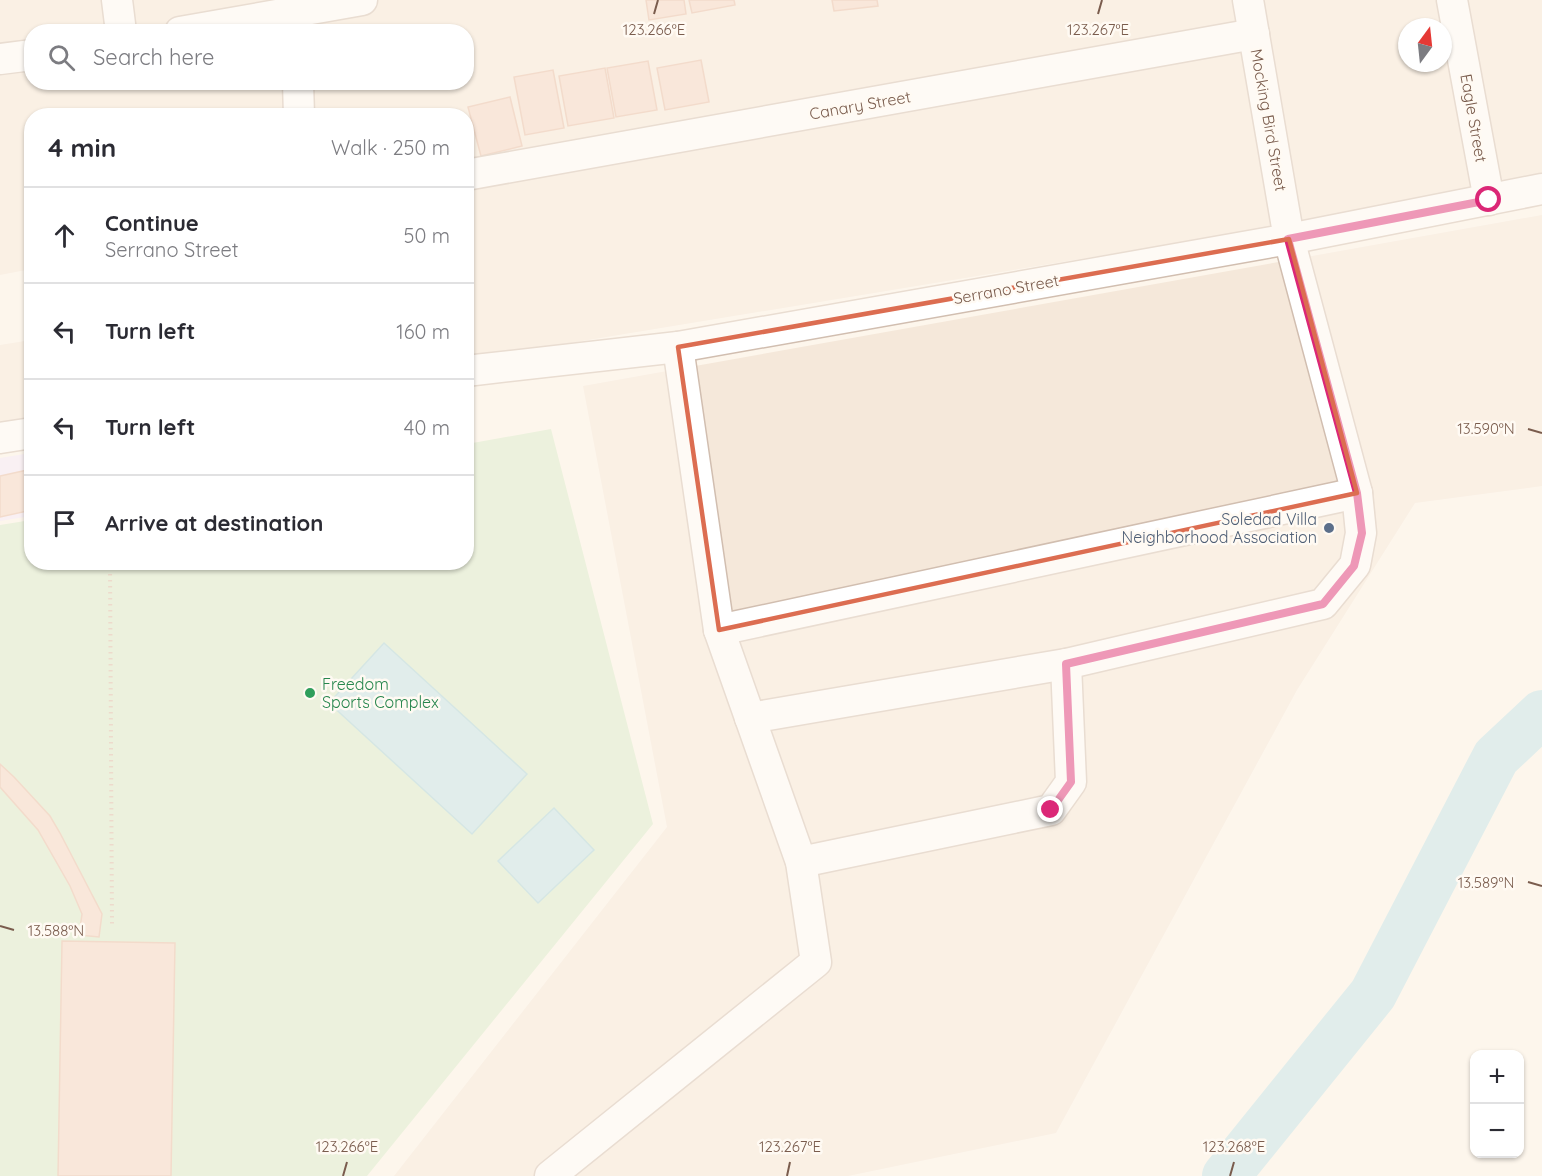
<!DOCTYPE html>
<html lang="en">
<head>
<meta charset="utf-8">
<style>
  :root { --surface:#fff; --page:#f2f2f3; --text:#2b2b33; --muted:#7c7c81; --line:#e1e1e2 }
  body { margin:0; font-family:Quicksand,sans-serif; background:var(--page); color:var(--text) }
  .controls { position:absolute; right:18px; bottom:18px; display:grid; overflow:hidden; border-radius:12px; box-shadow:0 2px 4px #0004 }
  .controls button { width:54px; height:54px; display:grid; place-items:center; padding:0; border:0; border-bottom:2px solid var(--line); background:var(--surface); color:var(--text); font:30px sans-serif }
  .compass { position:absolute; left:1398px; top:18px; width:54px; height:54px; border-radius:50%; background:var(--surface); box-shadow:0 2px 4px #0004; rotate:15deg }
  .stop { position:absolute; width:18px; height:18px; margin:-14px; border:4px solid #db2777; border-radius:50%; background:#fff }
  .stop.end { background:#db2777; border-color:#fff; box-shadow:0 2px 6px #0008 }
  .list { margin:0; padding:0; list-style:none }
  h2 { display:flex; justify-content:space-between; align-items:center; height:78px; margin:0; padding:0 24px; font-size:26px }
  h2 small { font-size:20px; font-weight:400; color:var(--muted) }
  .list li { display:grid; grid-template-columns:39px 1fr auto; gap:18px; align-items:center; box-sizing:border-box; height:96px; padding:0 24px; border-top:2px solid var(--line) }
  .list b { display:block; font-size:22px; white-space:nowrap }
  .list p { margin:0; font-size:20px; white-space:nowrap; color:var(--muted) }
  .list em { font-size:20px; font-style:normal; color:var(--muted) }
  .icon { flex:none; width:33px; height:33px; fill:none; stroke:currentColor; stroke-width:2; stroke-linecap:round; stroke-linejoin:round }
  .map { position:relative; flex:none; width:1542px; height:1176px; overflow:hidden }
  .search { position:absolute; background:var(--surface); box-shadow:0 2px 4px #0004; left:24px; top:24px; width:450px; height:66px; display:flex; align-items:center; gap:15px; box-sizing:border-box; padding:0 21px; border-radius:24px; color:var(--muted); font-size:22px }
  .panel { position:absolute; background:var(--surface); box-shadow:0 2px 4px #0004; left:24px; top:108px; width:450px; height:462px; border-radius:24px }
  .map>svg:first-child { display:block }
  .residential { fill:#f5e8da; fill-rule:evenodd }
  .education { fill:#f3e8fa }
  .green { fill:#d8ecc9 }
  .water { fill:#bfe3e8; stroke:#a5d3da; stroke-width:1.5 }
  .lines { fill:none; stroke-linecap:round; stroke-linejoin:round }
  .river { stroke:#bfe3e8; stroke-width:48 }
  .building { fill:#f3d5c3; stroke:#e6bba3; stroke-width:1.5 }
  .minor-casing { stroke:#d1beb0; stroke-width:33 }
  .path { stroke:#d9b8a5; stroke-width:4; stroke-dasharray:1.5 4.5; stroke-linecap:butt }
  .minor { stroke:#fff; stroke-width:30 }
  .route { stroke:#db2777; stroke-width:8 }
  .marked { fill:none; stroke:#dc6d51; stroke-width:4.5; stroke-linejoin:round }
  .ticks { fill:none; stroke:#7a5c4d; stroke-width:2 }
  .service-dot { fill:#5c6f8a; stroke:#fffaf3; stroke-width:2 }
  .leisure-dot { fill:#2e9e5b; stroke:#fffaf3; stroke-width:2 }
  .labels { text-anchor:middle; dominant-baseline:central; stroke-width:5; stroke-linejoin:round; paint-order:stroke }
  .street-label { font-size:16px; fill:#7a5c4d; stroke:#fffaf3 }
  .service-label { font-size:16px; fill:#4e5e75; stroke:#fffaf3; text-anchor:end }
  .leisure-label { font-size:16px; fill:#27864d; stroke:#fffaf3; text-anchor:start }
  .ticks-label { font-size:15px; text-anchor:middle; fill:#7a5c4d; stroke:#fffaf3; stroke-width:5; stroke-linejoin:round; paint-order:stroke }
</style>
</head>
<body>
<div class="map">
<svg width="1542" height="1176" viewBox="0 0 1542 1176">
  <rect width="100%" height="100%" fill="#fdf6ec"/>
  <!-- residential -->
  <g class="residential">
    <path d="M0,0H1542V183L467,360L466,116H32L31,269L0,275ZM1407,27H1443V63H1407ZM32,32H466V82H32Z"/>
    <path d="M1542,215V486L1415,503L1297,690L1056,1133L848,1176H394L667,827L583,386Z"/>
    <path d="M31,340V418L0,423V345Z"/>
  </g>
  <!-- education -->
  <path class="education" d="M31,453V516L0,521V458Z"/>
  <!-- green -->
  <path class="green" d="M551,429L653,824L367,1176H0V525L31,520L32,562H466L467,444Z"/>
  <!-- water -->
  <g class="water">
    <path d="M384,643L527,774L472,834L329,703Z"/>
    <path d="M554,808L594,850L538,903L498,861Z"/>
  </g>
  <g class="lines">
    <!-- river -->
    <path class="river" d="M1226,1176L1373,994L1496,757L1542,714"/>
  </g>
  <!-- building -->
  <g class="building">
    <path d="M646,0H684L686,14L649,20Z"/>
    <path d="M689,0H734L735,5L692,13Z"/>
    <path d="M832,0H877L878,6L834,11Z"/>
    <path d="M701,60L709,102L665,110L657,68Z"/>
    <path d="M648,61L657,110L616,117L607,68Z"/>
    <path d="M605,68L614,118L568,126L559,76Z"/>
    <path d="M553,70L564,128L525,135L514,77Z"/>
    <path d="M510,97L522,146L481,156L468,107Z"/>
    <path d="M32,469V510L0,517V476Z"/>
    <path d="M0,764L14,777L50,816L60,833L102,914L99,937L79,935L82,914L70,886L38,830L0,787Z"/>
    <path d="M62,941L175,943L171,1176H58Z"/>
  </g>
  <g class="lines">
    <!-- minor casing -->
    <g class="minor-casing">
      <g id="minor">
        <path d="M117,0L121,32"/>
        <path d="M1452,0L1489,200"/>
        <path d="M180,32L362,0"/>
        <path d="M0,59L32,55"/>
        <path d="M298,82L299,116"/>
        <path d="M466,175L1254,34"/>
        <path d="M466,371L678,347L1289,239L1542,189"/>
        <path d="M0,438L32,433"/>
        <path d="M719,630L1357,493"/>
        <path d="M750,718L1066,664"/>
        <path d="M801,862L1051,810L1071,782L1066,664L1323,604L1355,565L1361,533L1357,493L1289,239L1248,0"/>
        <path d="M550,1176L816,962L801,862L719,630L678,347"/>
      </g>
    </g>
    <!-- path -->
    <path class="path" d="M110,562L112,927"/>
    <!-- minor -->
    <use href="#minor" class="minor"/>
  </g>
  <g class="lines">
    <!-- route -->
    <path class="route" d="M1051,810L1071,782L1066,664L1323,604L1354,566L1362,533L1357,493L1288,239L1489,200"/>
  </g>
  <!-- marked area -->
  <path d="M0 0H1542V1176H0ZM1289,239L1357,493L719,630L678,347Z" fill="#fdf6ec" fill-opacity=".55" fill-rule="evenodd"/>
  <path class="marked" d="M1289,239L1357,493L719,630L678,347Z"/>
  <!-- ticks -->
  <path class="ticks" d="M654,14L658,0M1098,14L1102,0M1528,429L1542,433M1528,882L1542,886M0,926L14,930M343,1176L347,1162M787,1176L790,1162M1230,1176L1234,1162"/>
  <!-- markers -->
  <circle class="service-dot" cx="1329" cy="528" r="6"/>
  <circle class="leisure-dot" cx="310" cy="693" r="6"/>
  <g class="labels">
    <!-- street labels -->
    <g class="street-label">
      <text transform="translate(860 105) rotate(-10)">Canary Street</text>
      <text transform="translate(1474 118) rotate(80)">Eagle Street</text>
      <text transform="translate(1269 120) rotate(80)">Mocking Bird Street</text>
      <text transform="translate(1006 289) rotate(-10)">Serrano Street</text>
    </g>
    <!-- service labels -->
    <g class="service-label">
      <text x="1317" y="519">Soledad Villa<tspan x="1317" dy="18">Neighborhood Association</tspan></text>
    </g>
    <!-- leisure labels -->
    <g class="leisure-label">
      <text x="322" y="684">Freedom<tspan x="322" dy="18">Sports Complex</tspan></text>
    </g>
  </g>
  <g class="ticks-label">
    <text x="654" y="35">123.266°E</text>
    <text x="1098" y="35">123.267°E</text>
    <text x="1486" y="434">13.590°N</text>
    <text x="1486" y="888">13.589°N</text>
    <text x="56" y="936">13.588°N</text>
    <text x="347" y="1152">123.266°E</text>
    <text x="790" y="1152">123.267°E</text>
    <text x="1234" y="1152">123.268°E</text>
  </g>
</svg>
<div class="controls">
<button>+</button>
<button>−</button>
</div>
<svg class="compass" viewBox="-18 -18 36 36"><path d="M0-13l5 13h-10z" fill="#e53935"/><path d="M0 13l5-13h-10z" fill="#7c7c81"/></svg>
<div class="stop" style="left:1489px;top:200px"></div>
<div class="stop end" style="left:1051px;top:810px"></div>
<div class="search"><svg class="icon" aria-label="search" viewBox="0 0 24 24"><circle cx="10" cy="10" r="6"/><path d="M15 15l6 6"/></svg>Search here</div>
<section class="panel">
<h2>4 min<small>Walk · 250 m</small></h2>
<ul class="list">
<li><svg class="icon" aria-label="ahead" viewBox="0 0 24 24"><path d="M12 20V5M6 11l6-6 6 6"/></svg><div><b>Continue</b><p>Serrano Street</p></div><em>50 m</em></li>
<li><svg class="icon" aria-label="left" viewBox="0 0 24 24"><path d="M17 20v-9H6M10 6l-5 5 5 5"/></svg><div><b>Turn left</b></div><em>160 m</em></li>
<li><svg class="icon" aria-label="left" viewBox="0 0 24 24"><path d="M17 20v-9H6M10 6l-5 5 5 5"/></svg><div><b>Turn left</b></div><em>40 m</em></li>
<li><svg class="icon" aria-label="arrive" viewBox="0 0 24 24"><path d="M6 21V4h12l-3 4 3 4H6"/></svg><div><b>Arrive at destination</b></div></li>
</ul>
</section>
</div>
</body>
</html>
